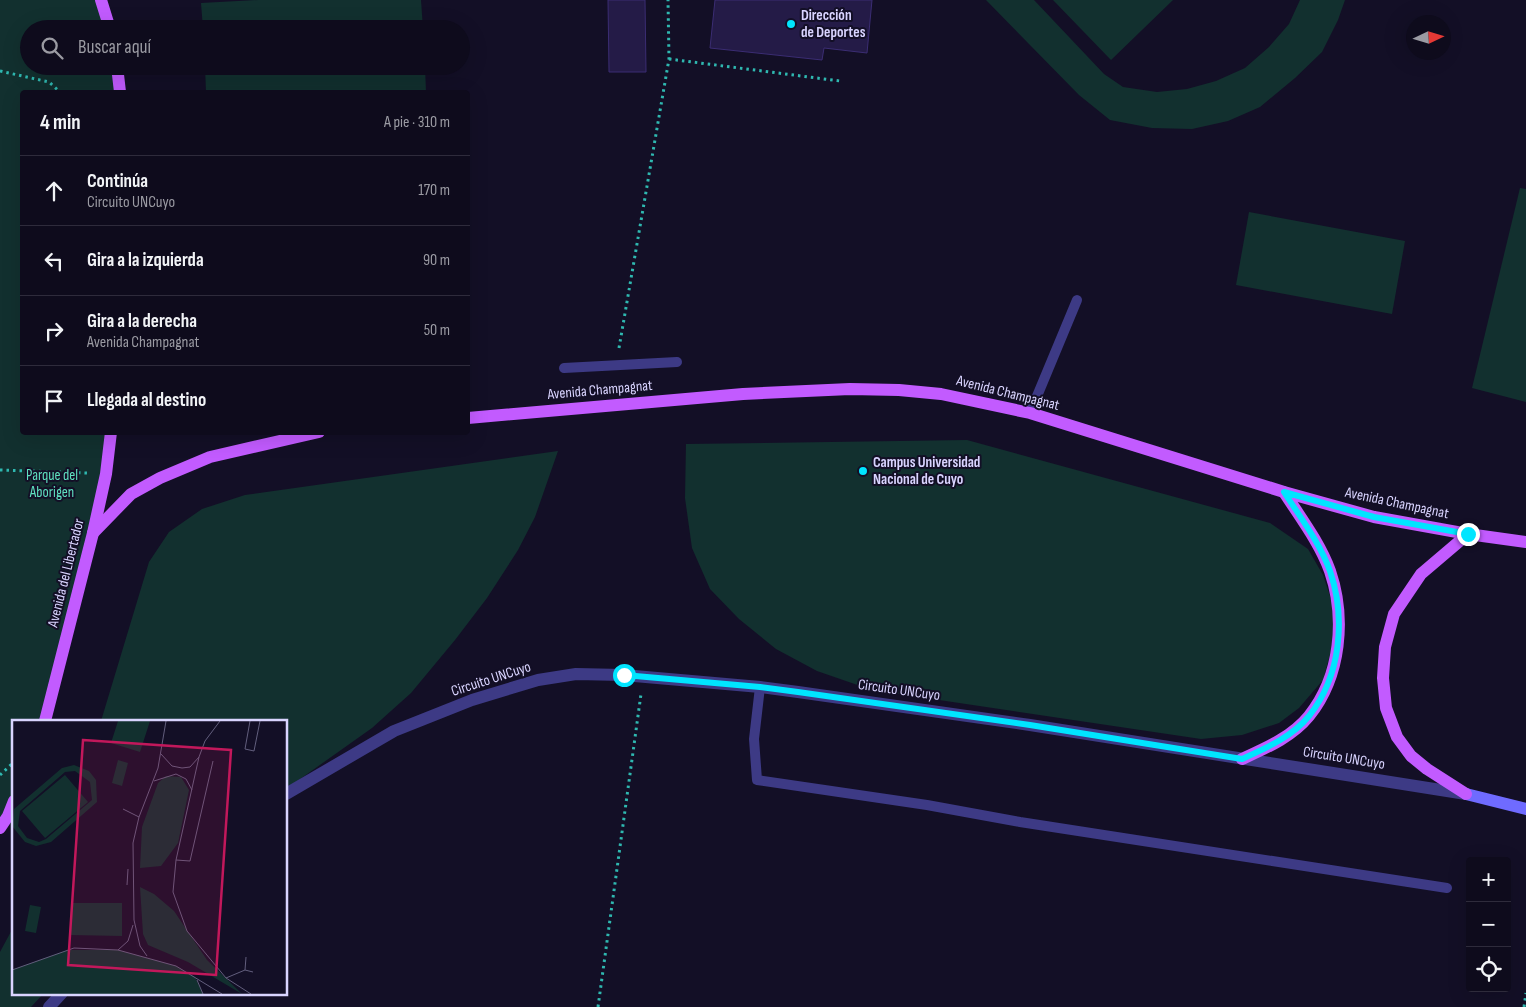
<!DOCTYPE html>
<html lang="es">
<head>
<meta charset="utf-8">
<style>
  :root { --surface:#0e0b1c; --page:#1c1929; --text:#f1f3f6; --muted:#9b9ba3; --line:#2e2b3b }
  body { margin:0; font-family:"Sofia Sans Condensed",sans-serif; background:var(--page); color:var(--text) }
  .controls { position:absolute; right:15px; bottom:15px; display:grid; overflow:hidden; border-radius:5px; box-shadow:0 5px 20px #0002 }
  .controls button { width:45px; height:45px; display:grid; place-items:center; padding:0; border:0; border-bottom:1px solid var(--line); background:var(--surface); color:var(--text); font:25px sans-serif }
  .compass { position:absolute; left:1406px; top:15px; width:45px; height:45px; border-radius:50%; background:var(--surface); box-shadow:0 5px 20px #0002; rotate:86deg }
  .stop { position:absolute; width:15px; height:15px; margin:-11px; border:4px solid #00e5ff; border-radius:50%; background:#fff }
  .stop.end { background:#00e5ff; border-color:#fff; box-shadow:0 1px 5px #0008 }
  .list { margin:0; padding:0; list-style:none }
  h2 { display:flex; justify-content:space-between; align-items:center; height:65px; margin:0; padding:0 20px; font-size:21px }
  h2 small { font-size:16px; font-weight:400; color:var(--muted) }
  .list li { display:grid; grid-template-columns:32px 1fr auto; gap:15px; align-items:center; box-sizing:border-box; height:70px; padding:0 20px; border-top:1px solid var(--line) }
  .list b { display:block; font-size:19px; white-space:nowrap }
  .list p { margin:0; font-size:16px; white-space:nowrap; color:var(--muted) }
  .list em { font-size:16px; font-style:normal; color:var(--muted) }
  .icon { flex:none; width:28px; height:28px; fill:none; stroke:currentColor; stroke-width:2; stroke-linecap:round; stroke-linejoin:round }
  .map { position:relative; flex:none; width:1526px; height:1007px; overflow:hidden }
  .search { position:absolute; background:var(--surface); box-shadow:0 5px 20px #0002; left:20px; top:20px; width:450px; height:55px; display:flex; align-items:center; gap:12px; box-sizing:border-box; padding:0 18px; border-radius:28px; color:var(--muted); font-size:19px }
  .panel { position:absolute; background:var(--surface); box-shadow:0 5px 20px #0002; left:20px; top:90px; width:450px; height:345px; border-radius:5px }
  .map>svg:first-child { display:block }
  .green { fill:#12302f }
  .building { fill:#241b47; stroke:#3b2d73 }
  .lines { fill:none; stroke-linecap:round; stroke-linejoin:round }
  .path { stroke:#2fb8b0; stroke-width:3; stroke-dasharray:2.5 4; stroke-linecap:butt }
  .lane { stroke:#3d3a85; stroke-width:10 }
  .street { stroke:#3d3a85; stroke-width:12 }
  .secondary { stroke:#6f6bff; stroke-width:12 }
  .primary { stroke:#c25bff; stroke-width:12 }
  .route { stroke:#00e5ff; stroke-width:6 }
  .poi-dot { fill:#00e5ff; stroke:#130f26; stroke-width:2 }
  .labels { text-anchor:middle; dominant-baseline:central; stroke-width:4; stroke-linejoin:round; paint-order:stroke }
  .poi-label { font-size:15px; font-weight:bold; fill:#d9d4ff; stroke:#130f26; text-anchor:start }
  .street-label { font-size:15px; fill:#d9d4ff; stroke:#130f26 }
  .park-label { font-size:15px; fill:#5fe0c0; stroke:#130f26 }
  .inset-road { fill:none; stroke:#625e7d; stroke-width:1 }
  .view { fill:#c2185b; fill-opacity:0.15; stroke:#c2185b; stroke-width:2.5 }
  .inset-edge { fill:none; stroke:#d9d4ff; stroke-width:2.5 }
</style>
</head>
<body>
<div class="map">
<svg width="1526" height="1007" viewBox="0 0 1526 1007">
  <rect width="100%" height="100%" fill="#130f26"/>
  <!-- green -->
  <g class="green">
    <path d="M0,0H101L110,29H29V66H117L120,92H22V432L111,433L45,721H14V801L0,828Z"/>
    <path d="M258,0H421L423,29H203L201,3Z"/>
    <path d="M986,0H1034L1104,74L1123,87L1157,92L1187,89L1216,81L1245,68L1269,47L1289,24L1300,0H1345L1338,20L1322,52L1295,78L1260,107L1228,121L1192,129L1152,128L1110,120L1079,95Z"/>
    <path d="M1053,0H1173L1111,60Z"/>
    <path d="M205,66H425L426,92H206Z"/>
    <path d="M1520,188L1526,189V402L1472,388Z"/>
    <path d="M1249,212L1405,241L1392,314L1236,285Z"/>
    <path d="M967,440L1270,523L1308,549L1323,575L1333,605L1334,640L1323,680L1299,708L1279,723L1242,735L1201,739L872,690L817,671L776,649L739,619L710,589L692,548L685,498L686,444Z"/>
    <path d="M558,451L535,517L518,550L487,598L455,640L411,693L372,728L286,789V721H101L149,562L169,532L202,509L245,495Z"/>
    <path d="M14,926V993H44L31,1007H0V952Z"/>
  </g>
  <!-- building -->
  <g class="building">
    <path d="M608,0H645L646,72H609Z"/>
    <path d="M715,0H872L867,53L824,48L822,60L710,48Z"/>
  </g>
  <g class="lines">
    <!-- path -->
    <g class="path">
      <path d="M669,59L840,81"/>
      <path d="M0,71L49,82L60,92"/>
      <path d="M619,348L669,59L668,0"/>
      <path d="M0,470L88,473"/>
      <path d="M0,775L14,762"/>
      <path d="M598,1007L641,694"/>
      <path d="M1524,1007L1526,993"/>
    </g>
    <!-- lane -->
    <g class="lane">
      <path d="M564,368L677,362"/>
      <path d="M1030,413L1077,300"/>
      <path d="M760,687L754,739L757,780L927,805L1020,822L1447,888"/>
    </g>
    <!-- street -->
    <g class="street">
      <path d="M286,794L394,731L472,700L538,680L576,674L623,675L760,687L798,692L1030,725L1466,794"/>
      <path d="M49,1007L62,993"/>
    </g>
    <!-- secondary -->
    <path class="secondary" d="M1466,794L1526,809"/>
    <!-- primary -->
    <g class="primary">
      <path d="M101,0L110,29"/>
      <path d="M117,66L120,92"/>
      <path d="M468,418L743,394L850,389L899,390L941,394L1030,413L1284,492L1374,517L1468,534L1526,542"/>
      <path d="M93,533L131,494L160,478L210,457L319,432"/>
      <path d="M45,721L93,533L106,474L111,432"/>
      <path d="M1242,759C1266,748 1292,737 1309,716C1341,676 1346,618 1330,571C1320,543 1300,517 1284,492"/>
      <path d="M1466,794L1427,769L1411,756L1397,737L1386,708L1383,678L1385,647L1394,614L1421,574L1468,534"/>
      <path d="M0,828L8,816L14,801"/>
    </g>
  </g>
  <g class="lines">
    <!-- route -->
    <path class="route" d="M624,675L760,687L798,692L1030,725L1242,759C1266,748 1292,737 1309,716C1341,676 1346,618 1330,571C1320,543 1300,517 1284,492L1374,517L1468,534"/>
  </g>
  <!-- markers -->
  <g class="poi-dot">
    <circle cx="791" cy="24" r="5"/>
    <circle cx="863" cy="471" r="5"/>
  </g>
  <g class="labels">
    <!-- poi labels -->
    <g class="poi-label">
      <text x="801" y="15">Dirección<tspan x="801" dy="17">de Deportes</tspan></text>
      <text x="873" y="462">Campus Universidad<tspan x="873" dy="17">Nacional de Cuyo</tspan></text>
    </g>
    <!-- street labels -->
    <g class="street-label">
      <text transform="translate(600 390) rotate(-5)">Avenida Champagnat</text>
      <text transform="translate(1008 393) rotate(14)">Avenida Champagnat</text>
      <text transform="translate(1397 503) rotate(12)">Avenida Champagnat</text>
      <text transform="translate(66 573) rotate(-76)">Avenida del Libertador</text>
      <text transform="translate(491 679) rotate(-18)">Circuito UNCuyo</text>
      <text transform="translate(899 690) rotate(8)">Circuito UNCuyo</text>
      <text transform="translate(1344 758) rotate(9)">Circuito UNCuyo</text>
    </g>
    <!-- park labels -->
    <g class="park-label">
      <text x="52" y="475">Parque del<tspan x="52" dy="17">Aborigen</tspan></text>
    </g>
  </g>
  <!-- overview -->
  <g transform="translate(12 720)">
    <rect width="275" height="275" fill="#130f26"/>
    <path d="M106,1H138L128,32L99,23ZM106,40L116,43L110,66L100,63ZM62,45L77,51L84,60L85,82L39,122L24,126L13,122L0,106L2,89L50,48ZM63,51L78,62L80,80L34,119L27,122L15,118L6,106L8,91L53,52ZM53,55L76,82L33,118L10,91ZM154,56L169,57L177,70L166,123L149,146L128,148L130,107L146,63ZM128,167L142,174L162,191L195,240L230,274L176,242L136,225L131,214ZM59,183H110V216L58,215ZM18,185L29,187L24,213L13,211ZM56,230H106L164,246L183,257L191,274H0V250Z" fill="#12302f" fill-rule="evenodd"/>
    <path class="inset-road" d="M208,1L193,21L187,37L164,140L161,172L175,211L214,258L239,274M238,1L233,29L242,31L248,1M149,34L160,46L170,48L178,47L187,37M142,61L164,54L174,59L180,70M111,89L127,97M164,140L178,141L201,41M115,165L116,149M106,230L116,221L121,205M135,236L128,226L122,200L121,123L127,97L146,48L154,1M234,237L233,250L241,252M0,250L62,228L106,230L164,246L210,274M214,258L233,250M185,260L191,274"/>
    <path class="view" d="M71,20L219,30L204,255L56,245Z"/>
    <rect width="275" height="275" class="inset-edge"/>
  </g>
</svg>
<div class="controls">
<button>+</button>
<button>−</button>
<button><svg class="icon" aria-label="locate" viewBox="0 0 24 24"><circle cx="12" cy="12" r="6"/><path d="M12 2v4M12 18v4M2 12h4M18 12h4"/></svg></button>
</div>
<svg class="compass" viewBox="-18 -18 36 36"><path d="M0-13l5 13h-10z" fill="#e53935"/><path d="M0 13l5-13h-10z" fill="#9b9ba3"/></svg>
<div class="stop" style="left:624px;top:675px"></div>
<div class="stop end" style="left:1468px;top:534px"></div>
<div class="search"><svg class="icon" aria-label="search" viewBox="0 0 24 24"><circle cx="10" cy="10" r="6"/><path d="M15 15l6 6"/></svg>Buscar aquí</div>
<section class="panel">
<h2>4 min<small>A pie · 310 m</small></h2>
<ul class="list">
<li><svg class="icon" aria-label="ahead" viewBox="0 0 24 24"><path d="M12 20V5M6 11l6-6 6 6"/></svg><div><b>Continúa</b><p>Circuito UNCuyo</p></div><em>170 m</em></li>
<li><svg class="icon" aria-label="left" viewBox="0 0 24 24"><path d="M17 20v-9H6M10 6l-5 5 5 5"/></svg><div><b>Gira a la izquierda</b></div><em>90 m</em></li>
<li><svg class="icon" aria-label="right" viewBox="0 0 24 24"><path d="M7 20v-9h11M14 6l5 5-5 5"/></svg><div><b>Gira a la derecha</b><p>Avenida Champagnat</p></div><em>50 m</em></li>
<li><svg class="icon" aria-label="arrive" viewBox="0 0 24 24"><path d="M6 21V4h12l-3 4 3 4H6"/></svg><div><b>Llegada al destino</b></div></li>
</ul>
</section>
</div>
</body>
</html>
